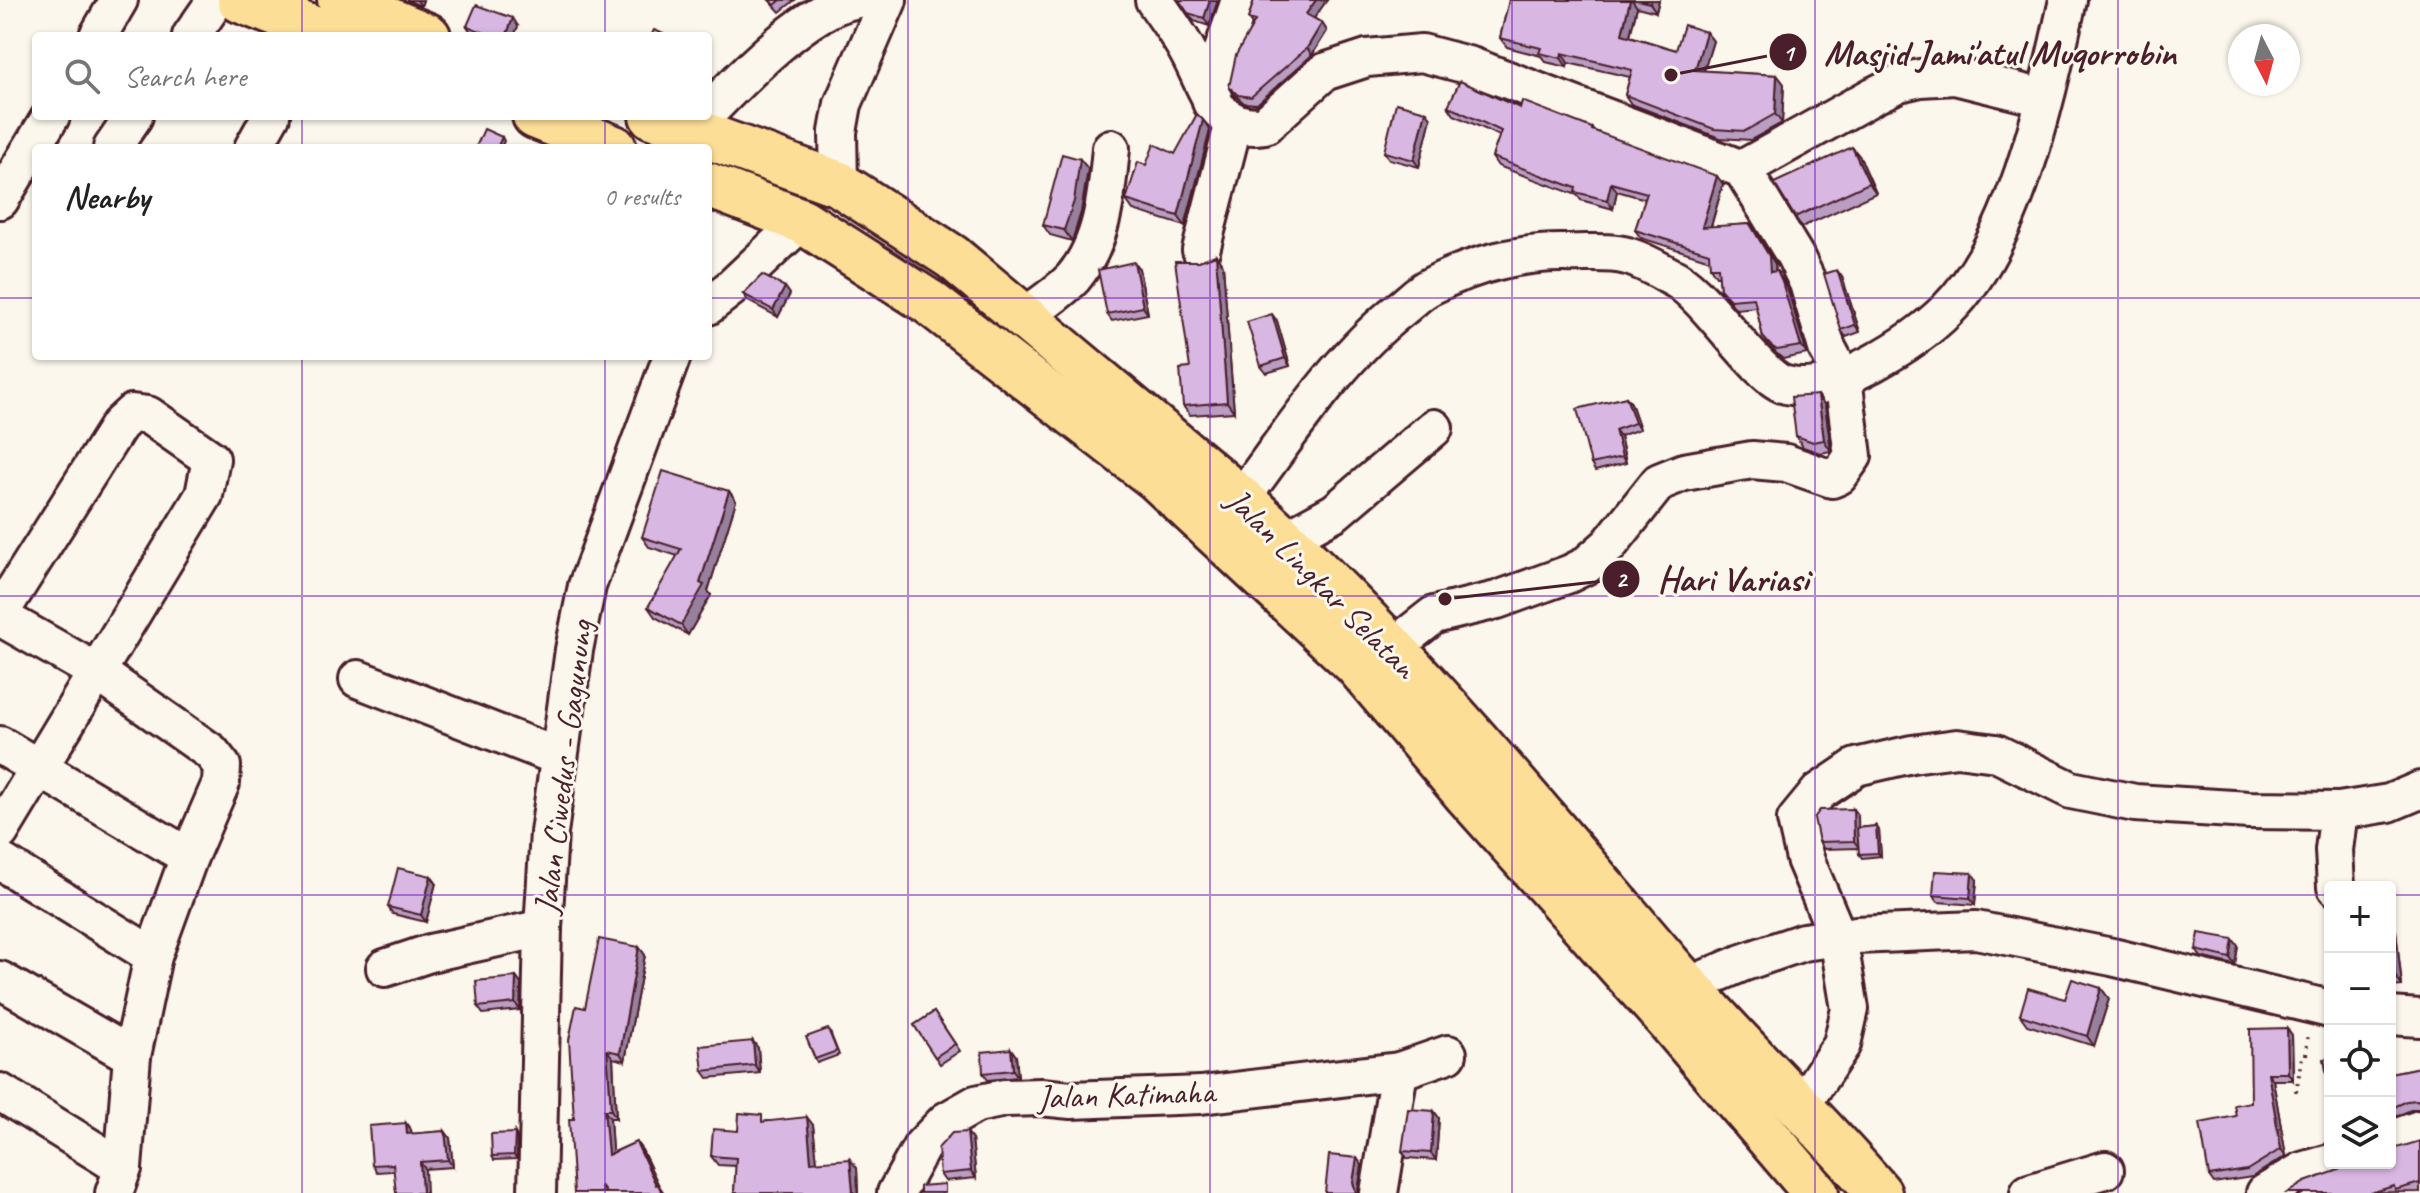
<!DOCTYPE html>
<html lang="en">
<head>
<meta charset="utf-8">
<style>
  :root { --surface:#fff; --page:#f6f6f6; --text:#222; --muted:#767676; --line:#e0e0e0 }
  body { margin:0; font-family:Caveat,sans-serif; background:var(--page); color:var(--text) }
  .controls { position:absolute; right:24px; bottom:24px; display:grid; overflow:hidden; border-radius:8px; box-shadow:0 2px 6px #0004 }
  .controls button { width:72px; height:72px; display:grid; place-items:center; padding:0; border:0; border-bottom:2px solid var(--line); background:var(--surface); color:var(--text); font:40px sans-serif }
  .compass { position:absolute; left:2228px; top:24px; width:72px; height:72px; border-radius:50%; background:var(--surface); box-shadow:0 2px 6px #0004; rotate:174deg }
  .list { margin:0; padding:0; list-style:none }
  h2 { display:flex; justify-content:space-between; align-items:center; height:104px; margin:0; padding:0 32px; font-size:34px }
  h2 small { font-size:26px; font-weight:400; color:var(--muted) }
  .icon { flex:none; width:44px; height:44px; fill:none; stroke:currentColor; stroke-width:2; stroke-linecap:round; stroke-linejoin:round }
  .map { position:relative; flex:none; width:2420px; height:1193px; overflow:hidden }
  .search { position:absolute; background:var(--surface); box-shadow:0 2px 6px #0004; left:32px; top:32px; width:680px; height:88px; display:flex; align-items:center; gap:20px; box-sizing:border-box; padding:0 28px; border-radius:8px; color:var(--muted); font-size:30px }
  .panel { position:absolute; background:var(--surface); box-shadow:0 2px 6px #0004; left:32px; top:144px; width:680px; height:216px; border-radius:8px }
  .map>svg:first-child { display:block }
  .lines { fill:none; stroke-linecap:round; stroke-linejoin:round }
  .minor-casing { stroke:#4a1f2b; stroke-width:42 }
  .highway-casing { stroke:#4a1f2b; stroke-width:50 }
  .path { stroke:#4a1f2b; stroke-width:4; stroke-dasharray:2 6; stroke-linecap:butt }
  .minor { stroke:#fbf7ec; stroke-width:36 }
  .highway { stroke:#fcde96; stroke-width:44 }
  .wall { fill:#ba9dc2; stroke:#4a1f2b; stroke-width:2 }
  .shaded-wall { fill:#97809e; stroke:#4a1f2b; stroke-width:2 }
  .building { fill:#d8b7e2; stroke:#4a1f2b; stroke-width:2 }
  .grid { fill:none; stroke:#7b2cbf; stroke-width:2; stroke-opacity:0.55 }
  .labels { text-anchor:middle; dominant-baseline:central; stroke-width:6; stroke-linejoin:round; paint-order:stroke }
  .street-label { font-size:34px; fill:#4a1f2b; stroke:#fbf7ec }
  .leader { fill:none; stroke:#4a1f2b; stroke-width:3 }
  .callout-dot { fill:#4a1f2b; stroke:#fbf7ec; stroke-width:3 }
  .mark-label { font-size:24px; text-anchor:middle; font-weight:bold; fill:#fff }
  .callout-label { font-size:36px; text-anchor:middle; font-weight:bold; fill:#4a1f2b; stroke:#fbf7ec; stroke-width:6; stroke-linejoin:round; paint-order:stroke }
</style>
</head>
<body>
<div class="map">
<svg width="2420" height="1193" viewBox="0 0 2420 1193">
  <rect width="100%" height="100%" fill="#fbf7ec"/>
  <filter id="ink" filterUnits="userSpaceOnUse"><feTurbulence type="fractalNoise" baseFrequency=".0125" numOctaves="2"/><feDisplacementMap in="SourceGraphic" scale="16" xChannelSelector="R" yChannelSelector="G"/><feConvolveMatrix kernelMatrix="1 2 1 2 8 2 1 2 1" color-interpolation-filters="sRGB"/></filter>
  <g filter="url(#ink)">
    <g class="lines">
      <!-- minor casing -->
      <g class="minor-casing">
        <g id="minor">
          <path d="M1154,0C1166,17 1179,35 1189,54C1207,87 1216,133 1265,125L1324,72L1367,58L1422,53L1471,66L1742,169L1795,256L1808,283L1827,348L1843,378L1853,456L1839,476L1832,479L1786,463L1752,460L1684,472L1659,482L1609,545L1585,566L1569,574L1497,600L1434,615L1392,648"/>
          <path d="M98,36L119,0"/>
          <path d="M191,36L216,0"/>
          <path d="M1211,102L1218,65L1240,0"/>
          <path d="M708,112C741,78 808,8 854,0"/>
          <path d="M112,148L134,116"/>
          <path d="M253,148L271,116"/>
          <path d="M1742,169L1873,96L1899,83L1920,78L1955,76L2044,98"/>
          <path d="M839,184L838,132L843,104L888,0"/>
          <path d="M0,200L51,116"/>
          <path d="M1201,250L1234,122"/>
          <path d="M708,306L731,288L802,221"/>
          <path d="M1024,317C1040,305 1059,293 1073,278C1103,243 1107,192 1111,148"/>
          <path d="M1241,499C1290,434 1337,359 1402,308C1411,301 1420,291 1431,286C1471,265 1521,252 1566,253C1585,254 1610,251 1627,256C1643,260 1662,272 1677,280C1709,299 1759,379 1786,385C1817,393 1846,377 1873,363C1899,349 1926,331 1947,310C2017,241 2047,94 2068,0"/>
          <path d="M1286,539L1335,512L1434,428"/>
          <path d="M0,613L119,425L132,413L148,415L211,459L204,495L0,832"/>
          <path d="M0,617L97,672L211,752L222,766L221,783L189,857L153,956L132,1056L123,1168L114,1193"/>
          <path d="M358,679L559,757"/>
          <path d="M0,745L189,857"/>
          <path d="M0,861L153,956"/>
          <path d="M2336,887L2334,850L2339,811L2389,803L2420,790"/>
          <path d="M385,968L430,953L543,928"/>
          <path d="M0,980L132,1056"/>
          <path d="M1688,986L1742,963L1803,942L1856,935L1976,930L2112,957L2330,1009"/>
          <path d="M2390,1016L2420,1018"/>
          <path d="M0,1092L123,1168"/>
          <path d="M1801,1106L1842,1044L1850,1009L1838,937L1805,859L1796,820L1819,792L1856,767L1912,754L1957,748L1996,753L2071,790L2135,803L2249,810L2339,811"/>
          <path d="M2390,1140L2420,1129"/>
          <path d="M537,1193L543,928L549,833L574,650L587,586L672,356"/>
          <path d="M896,1193L922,1146L946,1121L976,1104L1005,1098L1041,1097L1071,1100L1201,1095L1399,1071L1448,1054"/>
          <path d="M1379,1193L1399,1071"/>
          <path d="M2029,1193L2105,1170"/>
          <path d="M2265,1193L2302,1171L2330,1163"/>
        </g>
      </g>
      <!-- highway casing -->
      <g class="highway-casing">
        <g id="highway">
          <path d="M240,0L332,36"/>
          <path d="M340,0L428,36"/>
          <path d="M535,116L614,148"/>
          <path d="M652,116L839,184L952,257L1241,499C1399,640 1533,806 1670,966C1737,1044 1812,1115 1879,1193"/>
          <path d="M708,185L802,221L929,302L1156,478L1357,665L1466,794L1669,1021L1816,1193"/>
        </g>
      </g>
      <!-- path -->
      <path class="path" d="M2296,1092L2302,1057L2306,1055L2308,1032"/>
      <!-- minor -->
      <use href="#minor" class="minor"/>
      <!-- highway -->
      <use href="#highway" class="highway"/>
    </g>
    <!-- wall -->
    <g class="wall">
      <path d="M406,0H423L421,6Z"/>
      <path d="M769,0H795L780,12Z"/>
      <path d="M1179,0H1218L1209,26L1194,21Z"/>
      <path d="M1254,0H1327L1314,18L1322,23L1327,31L1312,55L1257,104L1244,103L1234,94L1229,87L1252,25L1248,19Z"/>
      <path d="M1509,0H1659L1656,12L1637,7L1630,36L1676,50L1706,32L1713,41L1704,71L1777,75L1784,84L1782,123L1751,140L1720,138L1631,104L1625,95L1630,77L1568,63L1567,67L1546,62L1541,56L1507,47L1500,38Z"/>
      <path d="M467,26H518L514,36H479L472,34Z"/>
      <path d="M1448,106L1520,108L1594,131L1723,184L1711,227L1750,224L1775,264L1776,271L1783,280L1788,291L1807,354L1783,359L1776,353L1763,337L1756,307L1736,309L1720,289L1719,276H1716L1710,267V260L1641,238L1635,230L1645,199L1617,191L1613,209L1581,200L1577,195L1498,166L1492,157L1500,136L1454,115Z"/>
      <path d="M1426,111L1431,118L1419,167L1389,159L1384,152Z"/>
      <path d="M1210,130L1185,226L1133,210L1126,200L1146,165L1175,154Z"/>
      <path d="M1852,147L1860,157L1876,193L1802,227L1795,217Z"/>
      <path d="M1080,159L1088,169L1081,212L1072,241L1050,235L1043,225Z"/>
      <path d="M1216,255L1223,265L1234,412L1190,415L1183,406L1190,368L1199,261Z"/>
      <path d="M1139,269L1148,314L1112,321L1107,314Z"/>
      <path d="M1842,277L1860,332L1846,337L1841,330Z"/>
      <path d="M785,287L790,294L778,317L748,301L743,294Z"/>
      <path d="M1277,321L1290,366L1266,373L1261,366Z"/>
      <path d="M1818,395L1825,406L1831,451L1820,453L1803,447L1796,436Z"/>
      <path d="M1626,397L1631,403L1640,429L1620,436L1626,463L1595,471L1591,464Z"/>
      <path d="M729,491L736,501L708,591L711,595L688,635L655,617L648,607L678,556L649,547L642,537Z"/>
      <path d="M1858,816V828L1876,826L1879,830L1881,856L1862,858L1859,854V848L1824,849L1819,842Z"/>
      <path d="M431,876L436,883L426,922L393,914L388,907Z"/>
      <path d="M1977,880L1975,905L1938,902L1933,895Z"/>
      <path d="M2390,922L2396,931L2402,986L2390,987Z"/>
      <path d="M2238,946L2235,965L2201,957L2196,950Z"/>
      <path d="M639,947L645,955L625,1061L613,1058L616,1118H610L612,1153L636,1142L642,1150L658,1184L664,1193H574V1119L585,1008Z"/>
      <path d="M516,977L521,984L520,1010L483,1014L478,1007Z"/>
      <path d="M2101,988L2109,999L2094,1046L2027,1025L2020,1015Z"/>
      <path d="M934,1012L960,1051L940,1064L914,1025Z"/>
      <path d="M2287,1028L2292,1035L2293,1080H2273L2286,1156L2252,1177L2214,1183L2209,1176L2251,1102Z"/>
      <path d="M830,1032L839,1055L817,1063L815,1059Z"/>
      <path d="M758,1048L760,1073L708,1078L703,1071Z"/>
      <path d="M1011,1049L1016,1056L1018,1077L988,1080L983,1073Z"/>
      <path d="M2420,1067V1109H2413L2390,1119V1073Z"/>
      <path d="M1434,1111L1439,1118L1436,1160L1407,1158L1402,1151Z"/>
      <path d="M767,1121L813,1125L817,1162L857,1168L858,1193H734L736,1166L718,1165L711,1156L738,1131Z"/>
      <path d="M411,1130L412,1134L445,1131L450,1138L453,1167L377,1172L372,1165Z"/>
      <path d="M967,1132L972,1139L976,1178L945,1181L940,1174Z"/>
      <path d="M517,1137V1159L494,1160L492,1156Z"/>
      <path d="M2420,1141V1192L2287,1193L2339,1170L2390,1163Z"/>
    </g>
    <!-- shaded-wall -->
    <g class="shaded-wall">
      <path d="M417,0H423L421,6Z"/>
      <path d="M1210,0H1218L1209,26L1204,18Z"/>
      <path d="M1316,0H1327L1312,21L1306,14Z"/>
      <path d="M1630,0H1632L1637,7L1628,43L1622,34Z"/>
      <path d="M1651,0H1659L1656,12L1650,3Z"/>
      <path d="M513,18L518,26L514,36H506Z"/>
      <path d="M1322,23L1327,31L1312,55L1307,48Z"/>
      <path d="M1706,32L1713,41L1701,79L1695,70Z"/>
      <path d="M1562,53L1568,63L1567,67L1561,58Z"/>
      <path d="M1777,75L1784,84L1782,123L1775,114Z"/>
      <path d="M1426,111L1431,118L1419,167L1414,160Z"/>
      <path d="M1203,120L1210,130L1185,226L1178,216Z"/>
      <path d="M502,137L504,141L501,148H497Z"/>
      <path d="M1852,147L1860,157L1876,193L1869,183Z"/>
      <path d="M1080,159L1088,169L1081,212L1072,241L1064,230Z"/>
      <path d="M1717,176L1723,184L1708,236L1702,227Z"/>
      <path d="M1611,183L1617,191L1613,209L1607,200Z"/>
      <path d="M1750,224L1775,264L1776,280L1770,272Z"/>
      <path d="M1216,255L1223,265L1234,412L1227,402Z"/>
      <path d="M1134,262L1139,269L1148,314L1143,307Z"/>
      <path d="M1837,270L1842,277L1860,332L1855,325Z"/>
      <path d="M1777,271L1788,291L1807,354L1801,346Z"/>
      <path d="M785,287L790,294L778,317L773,310Z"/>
      <path d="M1272,314L1277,321L1290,366L1285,358Z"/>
      <path d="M1818,395L1825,406L1831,451L1824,440Z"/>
      <path d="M1626,397L1631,403L1640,429L1635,423Z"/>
      <path d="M1615,430L1620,436L1626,463L1622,457Z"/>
      <path d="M729,491L736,501L708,591L711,595L688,635L681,625L700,583Z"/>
      <path d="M1853,809L1858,816L1859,848L1854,841Z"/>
      <path d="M1876,826L1879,830L1881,856L1878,853Z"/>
      <path d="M1972,873L1977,880L1975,905L1970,898Z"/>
      <path d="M431,876L436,883L426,922L421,915Z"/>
      <path d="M2390,922L2396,931L2402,986L2395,976Z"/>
      <path d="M2233,939L2238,946L2235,965L2230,958Z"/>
      <path d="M639,947L645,955L625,1061L620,1053Z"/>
      <path d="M516,977L521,984L520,1010L515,1003Z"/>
      <path d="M2101,988L2109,999L2094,1046L2087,1036Z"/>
      <path d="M2287,1028L2292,1035L2293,1080L2288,1073Z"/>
      <path d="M753,1041L758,1048L760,1073L755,1065Z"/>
      <path d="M1011,1049L1016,1056L1018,1077L1013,1070Z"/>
      <path d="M607,1050L613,1058L616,1118L611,1110Z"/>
      <path d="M2268,1073L2273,1080L2286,1156L2281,1149Z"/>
      <path d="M604,1110L610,1118L613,1163L608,1155Z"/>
      <path d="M1434,1111L1439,1118L1436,1160L1431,1153Z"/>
      <path d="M807,1117L813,1125L818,1171L811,1162Z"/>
      <path d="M406,1123L411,1130L412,1141L407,1134Z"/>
      <path d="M445,1131L450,1138L453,1167L448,1160Z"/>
      <path d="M967,1132L972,1139L976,1178L971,1171Z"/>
      <path d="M515,1133L517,1137V1159L514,1155Z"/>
      <path d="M636,1142L642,1150L662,1192L656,1185Z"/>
      <path d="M1357,1158L1362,1165L1358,1190L1359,1193H1356L1353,1182Z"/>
      <path d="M850,1159L857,1168L858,1193H853Z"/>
      <path d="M420,1162L425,1169L426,1193H422Z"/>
    </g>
    <!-- building -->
    <g class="building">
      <path d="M770,0H781L775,5Z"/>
      <path d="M1179,0H1210L1204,18L1188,13Z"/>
      <path d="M1254,0H1316L1306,14L1322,23L1307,48L1251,97L1238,95L1229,87L1236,55L1255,21L1248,19Z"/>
      <path d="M1509,0H1630L1622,34L1676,50L1684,25L1706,32L1695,70L1777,75L1775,114L1745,131L1714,129L1625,95L1632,70L1562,53L1561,58L1539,53L1541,48L1500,38Z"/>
      <path d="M1637,0H1651L1650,3Z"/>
      <path d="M476,5L513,18L506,36H493L467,26Z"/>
      <path d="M654,30L668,36H651Z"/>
      <path d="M1460,81L1520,108L1522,101L1592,128V130L1717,176L1702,227L1750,224L1769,256L1770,272L1777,271L1782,282L1801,346L1777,350L1770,345L1763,337L1754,298L1730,300L1720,289L1718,267H1710L1709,253L1635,230L1647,193L1611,183L1607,200L1575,192L1576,188L1492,157L1501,131L1448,106Z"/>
      <path d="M1396,103L1426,111L1414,160L1384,152Z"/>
      <path d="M1197,114L1203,120L1178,216L1126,200L1138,162L1146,165L1154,144L1175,154Z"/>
      <path d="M484,129L502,137L497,148H479L476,147Z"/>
      <path d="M1852,147L1869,183L1795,217L1774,183Z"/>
      <path d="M1062,154L1080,159L1074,201L1064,230L1043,225Z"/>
      <path d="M1216,255L1227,402L1183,406L1180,369L1190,368L1175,261H1199Z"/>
      <path d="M1134,262L1143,307L1107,314L1098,270Z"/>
      <path d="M1837,270L1855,325L1841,330L1824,274Z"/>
      <path d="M762,275L785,287L773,310L743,294Z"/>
      <path d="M1272,314L1285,358L1261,366L1247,322Z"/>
      <path d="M1818,395L1824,440L1813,442L1796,436L1791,397Z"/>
      <path d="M1626,397L1635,423L1615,430L1622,457L1591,464L1577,409Z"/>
      <path d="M663,471L729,491L700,583L704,585L681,625L648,607L681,549L642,537Z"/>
      <path d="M1853,809L1854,841L1819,842L1814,818L1820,810Z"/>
      <path d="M1876,826L1878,853L1859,854L1857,828Z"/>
      <path d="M398,868L431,876L421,915L388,907Z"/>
      <path d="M1935,871L1972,873L1970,898L1933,895Z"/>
      <path d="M2390,931L2395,976H2390Z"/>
      <path d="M2199,933L2233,939L2230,958L2196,950Z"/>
      <path d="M599,939L639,947L620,1053L607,1050L611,1110H604L608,1155L636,1142L656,1185L658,1184L662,1193H606L601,1185L602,1193H574L569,1119H574L569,1040L576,1006L585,1008Z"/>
      <path d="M516,977L515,1003L478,1007L476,981Z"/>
      <path d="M2072,979L2101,988L2087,1036L2020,1015L2028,988L2065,999Z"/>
      <path d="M934,1012L955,1044L935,1057L914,1025Z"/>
      <path d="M2287,1028L2288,1073H2268L2281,1149L2247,1170L2209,1176L2200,1123L2236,1116L2234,1105L2251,1102L2250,1029Z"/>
      <path d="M828,1029L837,1051L815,1059L806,1037Z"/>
      <path d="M753,1041L755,1065L703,1071L700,1046Z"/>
      <path d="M1011,1049L1013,1070L983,1073L982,1052Z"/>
      <path d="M2330,1058V1094L2324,1059Z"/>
      <path d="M2420,1067V1102L2417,1100L2407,1101L2390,1109V1073Z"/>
      <path d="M1408,1109L1434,1111L1431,1153L1402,1151Z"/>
      <path d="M739,1113L762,1115V1122L807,1117L811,1162L850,1159L853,1193H734L736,1158L711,1156L713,1129L738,1131Z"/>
      <path d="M406,1123L407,1134L445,1131L448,1160L420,1162L422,1193H396L393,1164L372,1165L369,1126Z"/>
      <path d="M967,1132L971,1171L940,1174L938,1148L952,1133Z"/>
      <path d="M515,1133L514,1155L492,1156L491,1134Z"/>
      <path d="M2420,1141V1183L2395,1190L2394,1186L2370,1193H2287L2305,1182L2339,1170L2343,1163H2390V1150Z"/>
      <path d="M1329,1155L1357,1158L1353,1182L1356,1193H1325Z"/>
      <path d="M945,1184V1193H920V1186Z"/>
    </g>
  </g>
  <!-- grid -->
  <path class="grid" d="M302,0V36M605,0V36M908,0V1193M1210,0V1193M1512,0V1193M1815,0V1193M2118,0V1193M302,116V148M605,116V148M0,298H36M708,298H2420M302,356V1193M605,356V1193M0,596H2420M0,895H2330M2390,895H2420"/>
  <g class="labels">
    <!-- street labels -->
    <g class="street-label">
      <text transform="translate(1322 583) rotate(45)">Jalan Lingkar Selatan</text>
      <text transform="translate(563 767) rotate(-83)">Jalan Ciwedus - Gagunung</text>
      <text transform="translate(1126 1094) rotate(-2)">Jalan Katimaha</text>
    </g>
  </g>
  <!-- callouts -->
  <path class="leader" d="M1671 75L1788 52M1445 599L1621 579"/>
  <g class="callout-dot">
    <circle cx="1671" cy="75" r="8"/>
    <circle cx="1445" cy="599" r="8"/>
    <circle cx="1788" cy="52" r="20"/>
    <circle cx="1621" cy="579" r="20"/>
  </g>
  <g class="mark-label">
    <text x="1788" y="61">1</text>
    <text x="1621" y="587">2</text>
  </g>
  <g class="callout-label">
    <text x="2000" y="65">Masjid Jami'atul Muqorrobin</text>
    <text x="1733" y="591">Hari Variasi</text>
  </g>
</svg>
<div class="controls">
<button>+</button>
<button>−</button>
<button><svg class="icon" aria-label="locate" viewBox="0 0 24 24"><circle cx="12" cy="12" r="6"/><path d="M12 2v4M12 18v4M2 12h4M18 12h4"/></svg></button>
<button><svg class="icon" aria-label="layers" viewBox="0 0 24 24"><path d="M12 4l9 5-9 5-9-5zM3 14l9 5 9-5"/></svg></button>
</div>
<svg class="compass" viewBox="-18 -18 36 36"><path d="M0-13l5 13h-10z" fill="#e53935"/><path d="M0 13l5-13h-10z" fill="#767676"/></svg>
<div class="search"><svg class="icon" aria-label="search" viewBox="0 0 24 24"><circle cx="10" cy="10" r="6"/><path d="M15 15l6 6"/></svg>Search here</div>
<section class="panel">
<h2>Nearby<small>0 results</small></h2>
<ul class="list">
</ul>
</section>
</div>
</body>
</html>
